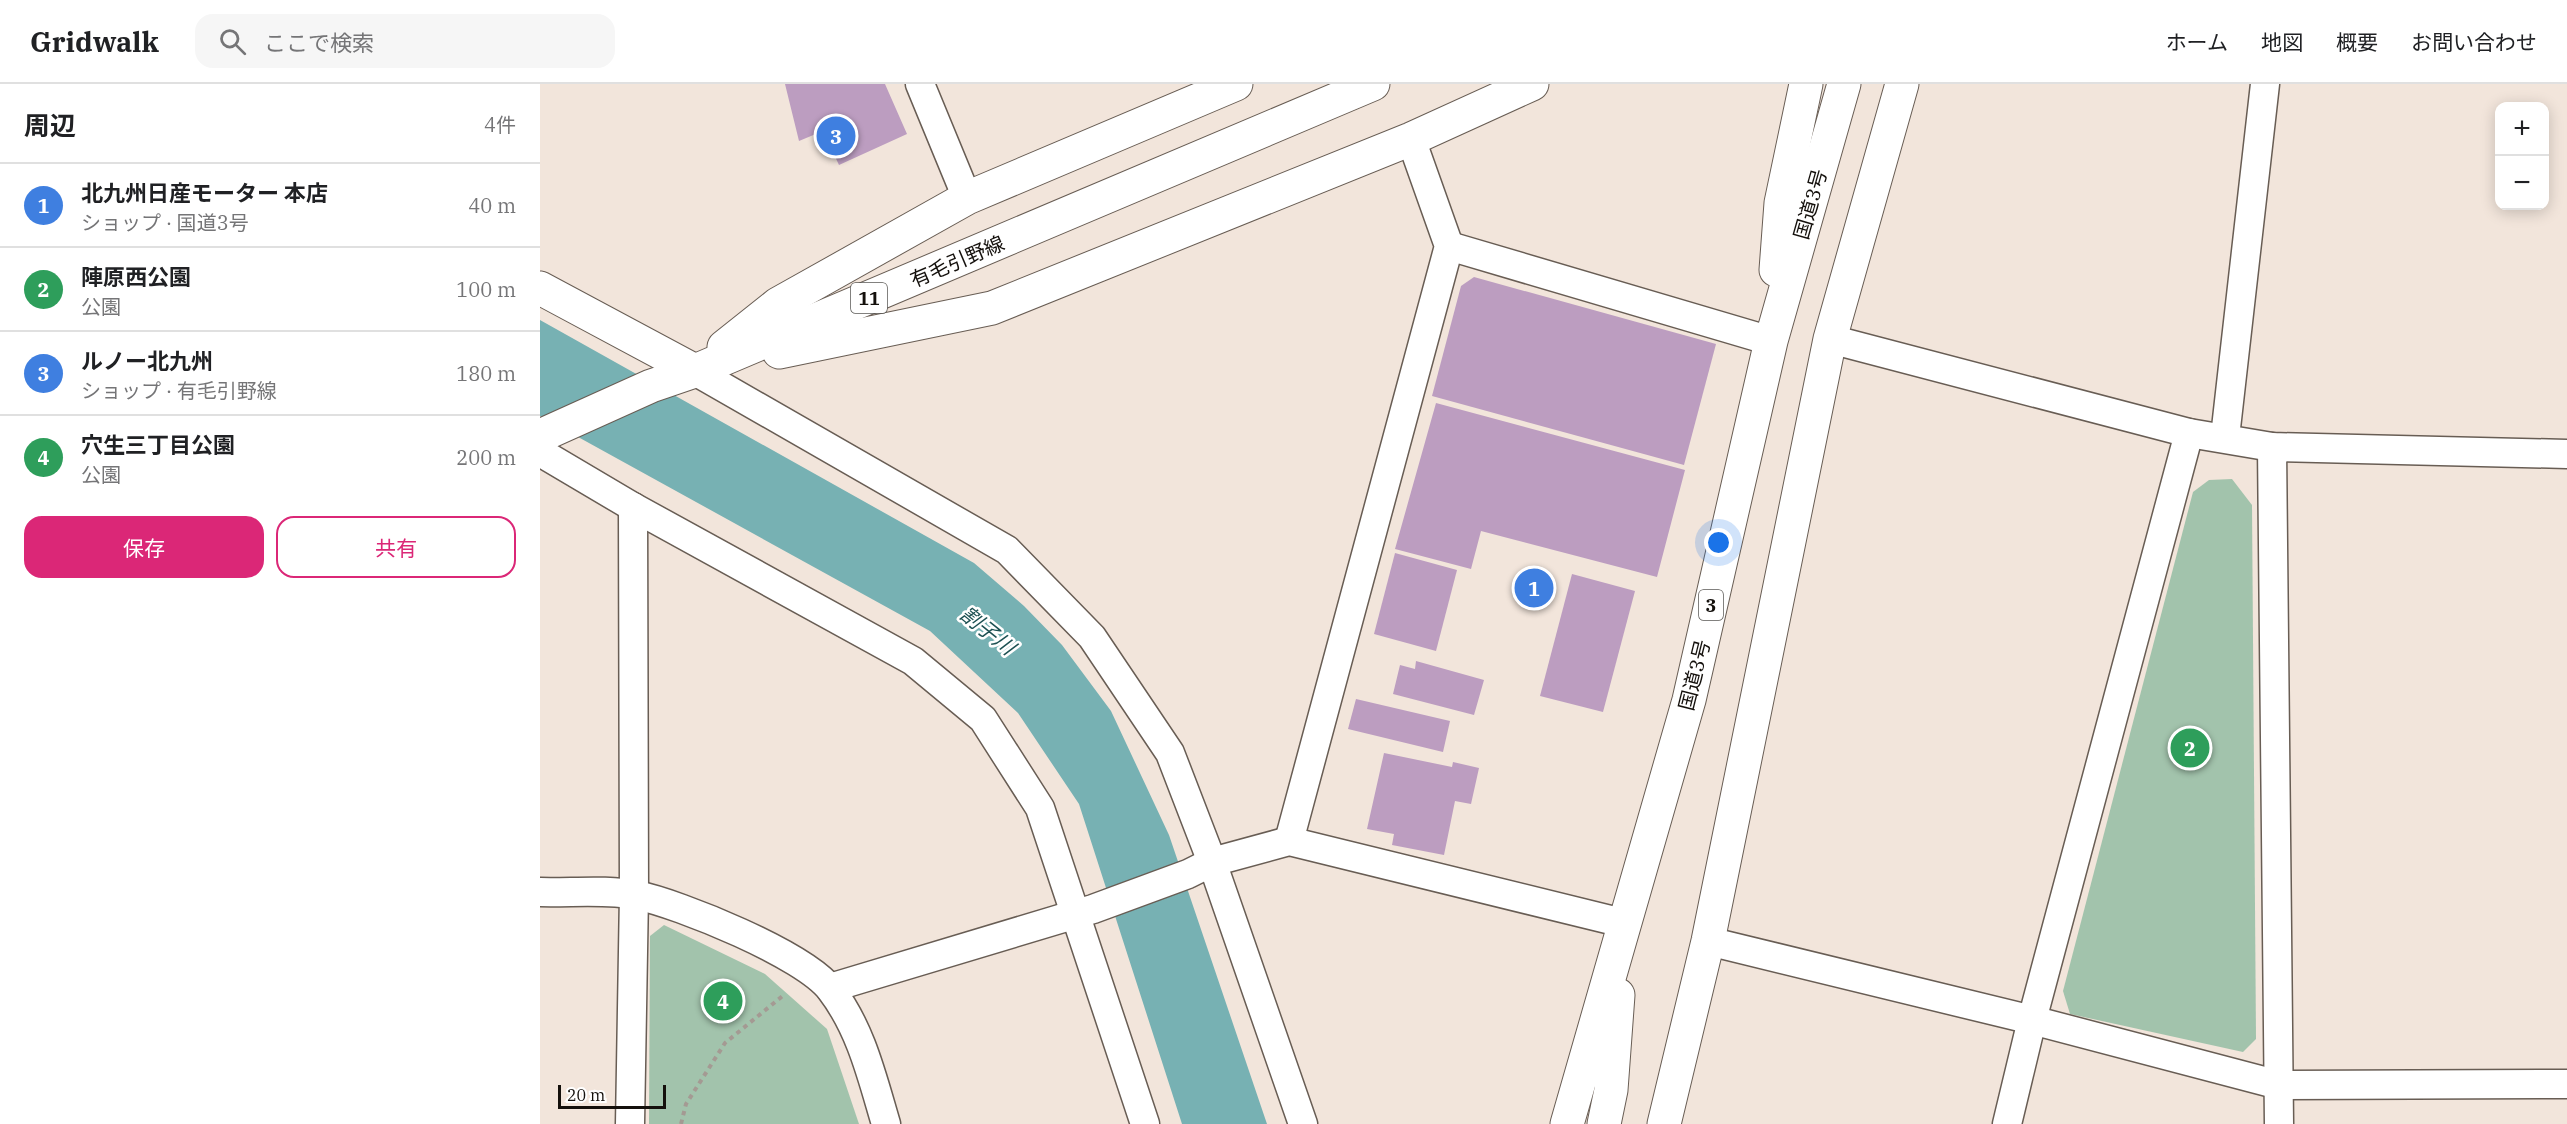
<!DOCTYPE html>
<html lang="ja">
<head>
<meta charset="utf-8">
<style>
  :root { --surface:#fff; --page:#f6f6f6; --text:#202124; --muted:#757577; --line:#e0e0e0; --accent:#db2777 }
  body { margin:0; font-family:"IBM Plex Serif","Noto Sans JP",serif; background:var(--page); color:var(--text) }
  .controls { position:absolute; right:18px; top:18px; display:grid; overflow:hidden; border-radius:12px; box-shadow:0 3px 15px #0003 }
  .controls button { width:54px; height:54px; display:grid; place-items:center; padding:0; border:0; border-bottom:2px solid var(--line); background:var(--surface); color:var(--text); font:30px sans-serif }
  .scale { position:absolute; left:18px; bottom:15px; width:108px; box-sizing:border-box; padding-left:6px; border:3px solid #14100c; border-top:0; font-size:16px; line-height:21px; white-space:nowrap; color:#14100c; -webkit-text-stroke:4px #fff; paint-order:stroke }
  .you { position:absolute; left:1179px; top:459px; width:21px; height:21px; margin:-15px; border:4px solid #fff; border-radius:50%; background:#1a73e8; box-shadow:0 0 0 9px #1a73e833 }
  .badge { display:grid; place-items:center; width:39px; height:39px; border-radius:50%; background:var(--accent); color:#fff; font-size:20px; font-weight:700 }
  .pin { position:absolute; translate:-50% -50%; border:3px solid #fff; box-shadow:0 2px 6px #0006 }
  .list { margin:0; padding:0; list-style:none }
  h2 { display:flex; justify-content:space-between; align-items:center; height:78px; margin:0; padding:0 24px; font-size:26px }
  h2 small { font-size:20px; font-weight:400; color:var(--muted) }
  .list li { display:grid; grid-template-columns:39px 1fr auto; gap:18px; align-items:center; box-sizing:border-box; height:84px; padding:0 24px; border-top:2px solid var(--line) }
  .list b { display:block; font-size:22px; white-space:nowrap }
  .list p { margin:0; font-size:20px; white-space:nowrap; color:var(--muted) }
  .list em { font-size:20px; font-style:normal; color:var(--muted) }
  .actions { display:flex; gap:12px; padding:18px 24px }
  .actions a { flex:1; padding:14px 0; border:2px solid var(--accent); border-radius:18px; text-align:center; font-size:21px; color:var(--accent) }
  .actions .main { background:var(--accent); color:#fff }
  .icon { flex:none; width:33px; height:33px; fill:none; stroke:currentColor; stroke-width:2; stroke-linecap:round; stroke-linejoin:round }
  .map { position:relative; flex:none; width:2027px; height:1040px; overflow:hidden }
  header { display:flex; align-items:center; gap:36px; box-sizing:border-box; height:84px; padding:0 30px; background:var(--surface); border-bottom:2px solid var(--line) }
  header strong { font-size:28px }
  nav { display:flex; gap:33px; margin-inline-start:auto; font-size:21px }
  .search { width:420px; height:54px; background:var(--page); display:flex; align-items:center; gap:15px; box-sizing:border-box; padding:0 21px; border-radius:18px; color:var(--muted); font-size:22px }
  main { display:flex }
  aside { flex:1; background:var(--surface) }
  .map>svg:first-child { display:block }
  .green { fill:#a2c3ac }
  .water { fill:#77b1b3 }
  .building { fill:#bc9dc0 }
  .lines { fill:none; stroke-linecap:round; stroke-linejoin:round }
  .street-casing { stroke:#685d54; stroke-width:31 }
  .secondary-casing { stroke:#685d54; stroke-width:35 }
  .primary-casing { stroke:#685d54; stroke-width:35 }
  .highway-casing { stroke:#685d54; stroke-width:35 }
  .path { stroke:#a49a93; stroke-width:4; stroke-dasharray:4.5 4.5; stroke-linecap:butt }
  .street { stroke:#fff; stroke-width:28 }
  .secondary { stroke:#fff; stroke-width:33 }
  .primary { stroke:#fff; stroke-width:33 }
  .highway { stroke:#fff; stroke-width:33 }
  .labels { text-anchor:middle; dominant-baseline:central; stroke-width:5; stroke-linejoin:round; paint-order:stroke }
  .shield { fill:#fff; stroke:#5a5855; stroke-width:1.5 }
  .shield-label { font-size:18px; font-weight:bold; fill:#14100c }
  .street-label { font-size:20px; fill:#14100c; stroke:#fff }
  .water-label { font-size:21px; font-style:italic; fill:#1d5153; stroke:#fff }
</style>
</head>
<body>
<header>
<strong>Gridwalk</strong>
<div class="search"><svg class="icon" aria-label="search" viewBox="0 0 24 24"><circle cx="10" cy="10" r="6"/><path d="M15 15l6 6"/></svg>ここで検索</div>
<nav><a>ホーム</a><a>地図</a><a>概要</a><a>お問い合わせ</a></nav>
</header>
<main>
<aside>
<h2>周辺<small>4件</small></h2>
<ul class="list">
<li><span class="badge" style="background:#3f7fe0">1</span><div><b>北九州日産モーター 本店</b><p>ショップ · 国道3号</p></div><em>40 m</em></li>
<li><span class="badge" style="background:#2e9e5b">2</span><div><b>陣原西公園</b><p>公園</p></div><em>100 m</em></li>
<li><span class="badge" style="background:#3f7fe0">3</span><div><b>ルノー北九州</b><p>ショップ · 有毛引野線</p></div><em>180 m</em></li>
<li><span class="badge" style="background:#2e9e5b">4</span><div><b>穴生三丁目公園</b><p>公園</p></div><em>200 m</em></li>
</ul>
<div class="actions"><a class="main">保存</a><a>共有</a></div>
</aside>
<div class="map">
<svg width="2027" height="1040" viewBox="0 0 2027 1040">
  <rect width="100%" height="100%" fill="#f2e5db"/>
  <!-- green -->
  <g class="green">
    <path d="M1692,395L1712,421L1716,955L1703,968L1530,930L1523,907L1653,408L1669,396Z"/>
    <path d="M124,841L225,890L287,945L319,1040H109L110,852Z"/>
  </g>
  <!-- water -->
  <path class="water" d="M0,236L434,479L484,522L522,561L571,627L629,751L727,1040H642L539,720L478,629L390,547L0,332Z"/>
  <!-- building -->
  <g class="building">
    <path d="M245,0H345L367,50L299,81L283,47L259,57Z"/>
    <path d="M934,193L1176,260L1144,381L892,312L921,202Z"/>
    <path d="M896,319L1145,386L1117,493L941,447L931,485L855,465Z"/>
    <path d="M855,469L917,486L896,567L834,550Z"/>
    <path d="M1032,490L1095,507L1063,628L1000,612Z"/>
    <path d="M876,577L944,596L934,631L853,610L860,581L875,585Z"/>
    <path d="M816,615L910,637L903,668L808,645Z"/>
    <path d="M844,669L912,683L913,678L939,684L931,720L915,717L904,771L852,761L854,750L827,745Z"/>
  </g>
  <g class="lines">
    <!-- street casing -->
    <g class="street-casing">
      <g id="street">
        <path d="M380,0L427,114"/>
        <path d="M909,162L1231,257"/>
        <path d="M1290,255L1649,349L1732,363L2027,370"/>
        <path d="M155,287L467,466L552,553L630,669L672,778L763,1040"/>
        <path d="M1685,353L1725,0"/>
        <path d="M1732,363L1739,1040"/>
        <path d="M0,368L93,423L373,577L443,635L500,724L605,1040"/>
        <path d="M749,757L909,162L871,55"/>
        <path d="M0,808C29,809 68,805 96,811C140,820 265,871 291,906C321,945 332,993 346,1040"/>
        <path d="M1168,857L1492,936L1739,1001L2027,1000"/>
        <path d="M290,904L553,825L648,790L672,778L749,757L1083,839"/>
        <path d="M90,1040L94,810L93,423"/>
        <path d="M1467,1040L1492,936L1649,349"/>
      </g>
    </g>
    <!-- secondary casing -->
    <g class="secondary-casing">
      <path id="secondary" d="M0,204L155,287"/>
    </g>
    <!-- primary casing -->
    <g class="primary-casing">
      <g id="primary">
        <path d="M184,263L238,220L427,114L696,0"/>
        <path d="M239,268L452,224L871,55L992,0"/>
        <path d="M0,352L111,302L155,287L833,0"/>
      </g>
    </g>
    <!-- highway casing -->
    <g class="highway-casing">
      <g id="highway">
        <path d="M1236,186L1241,119L1266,0"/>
        <path d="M1027,1040L1149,616L1231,257L1304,0"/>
        <path d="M1064,1040L1071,1006L1078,911"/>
        <path d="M1124,1040L1168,857L1290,255L1362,0"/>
      </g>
    </g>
    <!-- path -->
    <path class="path" d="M141,1040L146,1020L185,959L245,910"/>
    <!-- street -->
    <use href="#street" class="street"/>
    <!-- secondary -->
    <use href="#secondary" class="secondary"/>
    <!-- primary -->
    <use href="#primary" class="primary"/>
    <!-- highway -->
    <use href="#highway" class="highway"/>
  </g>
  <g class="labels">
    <!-- shield labels -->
    <g class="shield">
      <rect x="311" y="199" width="36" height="30" rx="4.5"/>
      <rect x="1159" y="506" width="24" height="30" rx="4.5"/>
    </g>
    <g class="shield-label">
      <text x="329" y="214">11</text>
      <text x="1171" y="521">3</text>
    </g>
    <!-- street labels -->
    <g class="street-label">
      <text transform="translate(1270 120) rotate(-74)">国道3号</text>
      <text transform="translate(417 177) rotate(-23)">有毛引野線</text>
      <text transform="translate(1154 591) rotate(-76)">国道3号</text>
    </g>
    <!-- water labels -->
    <g class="water-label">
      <text transform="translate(448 546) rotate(39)">割子川</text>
    </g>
  </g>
</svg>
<div class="controls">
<button>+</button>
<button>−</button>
</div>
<div class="scale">20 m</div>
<div class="you"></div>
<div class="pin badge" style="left:994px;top:504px;background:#3f7fe0">1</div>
<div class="pin badge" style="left:1650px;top:664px;background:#2e9e5b">2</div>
<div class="pin badge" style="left:296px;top:52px;background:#3f7fe0">3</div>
<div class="pin badge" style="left:183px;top:917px;background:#2e9e5b">4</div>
</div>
</main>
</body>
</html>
